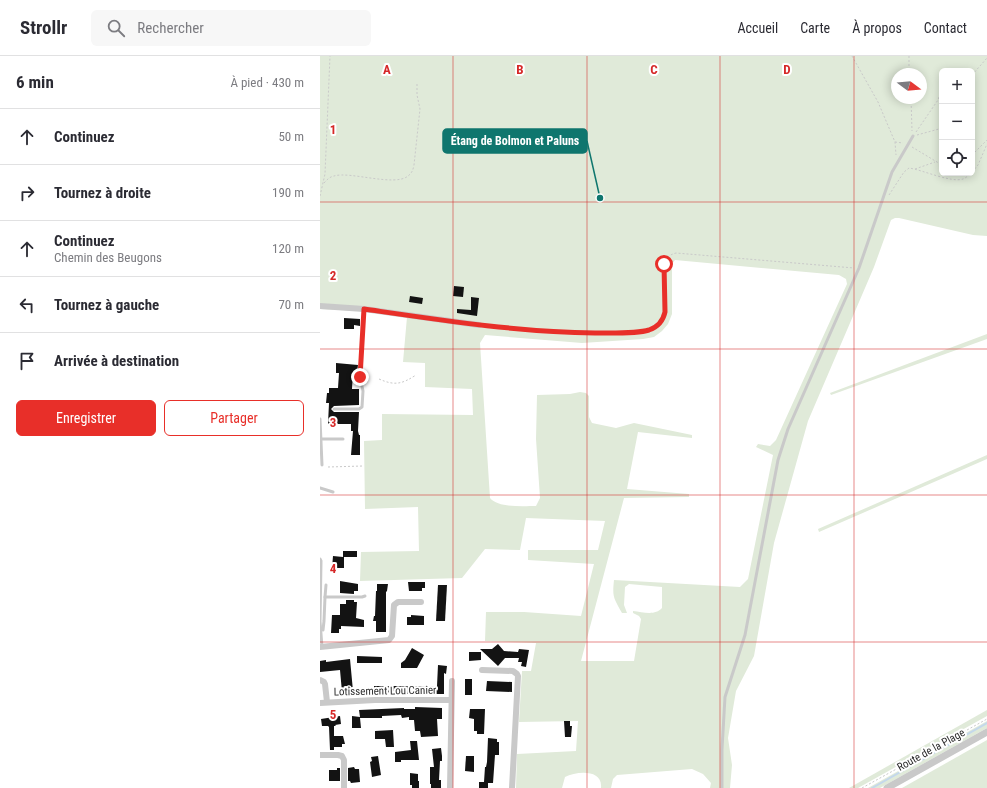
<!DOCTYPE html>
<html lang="fr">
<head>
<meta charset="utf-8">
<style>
  :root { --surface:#fff; --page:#f7f7f7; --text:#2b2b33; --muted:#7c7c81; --line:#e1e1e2; --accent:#e82f29 }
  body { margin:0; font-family:"Roboto Condensed",sans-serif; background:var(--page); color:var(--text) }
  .controls { position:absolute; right:12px; top:12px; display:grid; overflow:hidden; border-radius:6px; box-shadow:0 2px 10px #0003 }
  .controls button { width:36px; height:36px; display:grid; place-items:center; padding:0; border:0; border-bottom:1px solid var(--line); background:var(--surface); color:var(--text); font:20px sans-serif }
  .compass { position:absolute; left:571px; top:12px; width:36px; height:36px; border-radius:50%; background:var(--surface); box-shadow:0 2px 10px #0003; rotate:106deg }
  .stop { position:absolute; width:12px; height:12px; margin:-9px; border:3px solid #e82f29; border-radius:50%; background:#fff }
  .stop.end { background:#e82f29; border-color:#fff; box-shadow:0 1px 4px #0008 }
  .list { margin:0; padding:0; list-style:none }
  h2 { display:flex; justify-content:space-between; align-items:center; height:52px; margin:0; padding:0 16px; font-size:17px }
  h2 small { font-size:13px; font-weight:400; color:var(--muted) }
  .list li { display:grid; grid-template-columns:26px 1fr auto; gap:12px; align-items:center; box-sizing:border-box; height:56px; padding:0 16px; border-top:1px solid var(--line) }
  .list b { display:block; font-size:15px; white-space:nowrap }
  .list p { margin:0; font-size:13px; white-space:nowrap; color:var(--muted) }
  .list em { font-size:13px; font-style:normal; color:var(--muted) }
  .actions { display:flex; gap:8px; padding:12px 16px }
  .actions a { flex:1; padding:9px 0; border:1px solid var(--accent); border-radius:6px; text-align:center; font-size:14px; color:var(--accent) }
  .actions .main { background:var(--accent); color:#fff }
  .icon { flex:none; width:22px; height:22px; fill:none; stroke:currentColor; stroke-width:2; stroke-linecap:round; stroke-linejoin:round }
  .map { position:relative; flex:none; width:667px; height:732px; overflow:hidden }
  header { display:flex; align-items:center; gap:24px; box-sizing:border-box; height:56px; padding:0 20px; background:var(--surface); border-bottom:1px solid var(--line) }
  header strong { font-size:19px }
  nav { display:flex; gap:22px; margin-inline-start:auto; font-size:14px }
  .search { width:280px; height:36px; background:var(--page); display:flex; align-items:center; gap:10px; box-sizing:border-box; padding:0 14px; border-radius:6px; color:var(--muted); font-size:15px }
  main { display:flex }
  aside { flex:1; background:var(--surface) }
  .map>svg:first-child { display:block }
  .green { fill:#e0ead9; fill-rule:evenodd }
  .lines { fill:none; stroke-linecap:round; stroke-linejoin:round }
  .stream { stroke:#c4d8eb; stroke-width:2 }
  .building { fill:#131313 }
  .path { stroke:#c9c9c9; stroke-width:1; stroke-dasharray:2 2; stroke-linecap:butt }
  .service { stroke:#c9c9c9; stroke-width:3 }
  .minor { stroke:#c9c9c9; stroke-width:6 }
  .tertiary { stroke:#c9c9c9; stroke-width:7 }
  .route { stroke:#e82f29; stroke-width:5 }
  .grid { fill:none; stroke:#d62828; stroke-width:1; stroke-opacity:0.55 }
  .labels { text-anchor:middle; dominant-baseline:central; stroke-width:4; stroke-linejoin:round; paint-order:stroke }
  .street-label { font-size:11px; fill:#2c2c2c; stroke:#fff }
  .grid-label { font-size:13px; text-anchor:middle; font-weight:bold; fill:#d62828; stroke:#fff; stroke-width:4; stroke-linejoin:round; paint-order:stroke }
  .leader { fill:none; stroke:#0f766e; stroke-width:1.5 }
  .callout-dot { fill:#0f766e; stroke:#fff; stroke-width:1.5 }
  .callout { fill:#0f766e; stroke:#0f766e; stroke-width:1.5 }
  .callout-label { font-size:12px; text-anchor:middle; font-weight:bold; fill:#fff }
</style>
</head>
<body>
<header>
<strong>Strollr</strong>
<div class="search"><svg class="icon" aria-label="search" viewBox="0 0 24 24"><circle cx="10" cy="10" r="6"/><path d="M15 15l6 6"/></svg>Rechercher</div>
<nav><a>Accueil</a><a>Carte</a><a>À propos</a><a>Contact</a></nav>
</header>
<main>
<aside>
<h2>6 min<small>À pied · 430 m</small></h2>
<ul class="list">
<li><svg class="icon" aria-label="ahead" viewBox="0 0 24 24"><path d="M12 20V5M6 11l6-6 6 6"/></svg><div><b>Continuez</b></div><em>50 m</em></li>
<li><svg class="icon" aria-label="right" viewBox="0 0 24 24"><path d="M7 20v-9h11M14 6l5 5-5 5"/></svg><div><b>Tournez à droite</b></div><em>190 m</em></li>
<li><svg class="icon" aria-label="ahead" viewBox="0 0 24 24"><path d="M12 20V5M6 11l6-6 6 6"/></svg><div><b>Continuez</b><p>Chemin des Beugons</p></div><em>120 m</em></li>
<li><svg class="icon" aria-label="left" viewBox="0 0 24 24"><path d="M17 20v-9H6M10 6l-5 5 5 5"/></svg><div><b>Tournez à gauche</b></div><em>70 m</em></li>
<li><svg class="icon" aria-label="arrive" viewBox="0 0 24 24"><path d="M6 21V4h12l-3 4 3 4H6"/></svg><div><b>Arrivée à destination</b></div></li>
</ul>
<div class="actions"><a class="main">Enregistrer</a><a>Partager</a></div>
</aside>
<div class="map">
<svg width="667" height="732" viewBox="0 0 667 732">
  <rect width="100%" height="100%" fill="#fff"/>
  <!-- green -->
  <g class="green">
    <path d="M0,0H667V180L653,179L579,162H575L571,164L554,211L488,365L454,487L434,600L416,635L408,682L412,709L410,732H390L391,727L383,718L372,713L297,719L293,723L291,732H281C283,713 257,715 245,721L242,732H196L197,698L256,695L258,665L199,666L202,615H211L216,587L165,585L166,556H204L261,560L274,508L208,504V494H278L285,465L206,462L200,494L165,493L142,522L40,525L41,496L99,495L98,451L45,453L44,385L62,384V358L153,359L152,333L105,331V307L83,306L87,261L40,255L0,253ZM622,15H652V117H622ZM577,18H601V42H577ZM355,204L519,219L526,223L527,228L456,384L450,390L438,388L436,391L453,399L428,523L420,531L294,524C292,542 294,542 302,557H307L304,549L305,531L309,528L342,531V552C335,560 323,556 313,555V557L319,560L321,563L314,605H261L304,442L369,441V438L307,433L318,376L372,382V379L314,367L296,372L272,367L269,361V340L266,337L260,336L250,338L217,339L216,383L220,442L216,450C203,450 178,452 170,442L160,287L165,279L262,287L323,283L334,281L342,275L348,268L352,258V208Z"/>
    <path d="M667,278V283L511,339L510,337Z"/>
    <path d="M667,399V403L499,476L498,473Z"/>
    <path d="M667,654V660L538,732H529Z"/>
    <path d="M667,665V672L560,732H548Z"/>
    <path d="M667,684V732H582Z"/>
  </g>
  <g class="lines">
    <!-- stream -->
    <path class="stream" d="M552,732L667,667"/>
  </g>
  <!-- building -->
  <g class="building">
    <path d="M134,230L144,231L143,241L133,240Z"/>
    <path d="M90,240L103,242L102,248L89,246Z"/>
    <path d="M151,241L159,242L157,260L137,257V253L151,254Z"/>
    <path d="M24,262L40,263V270L34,269V273H24Z"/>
    <path d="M16,307L38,309L37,316H33L32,333H39V349L14,350L11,353L14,356H39L38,375L39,379H40V399H31L33,375H31V368H8L9,347H6L7,337H9V332H18L19,317H16Z"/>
    <path d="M23,495H37V501H24V512H12L13,500L23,501Z"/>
    <path d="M20,525L38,528V535H34V538L20,537Z"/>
    <path d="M88,526H105V532H102V535H89Z"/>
    <path d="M57,528H68L67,535L66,536V576H56V565H53L54,560H55L56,535H57Z"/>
    <path d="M118,529H127L125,565H116Z"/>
    <path d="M26,544H34V546H37L36,562L44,564V571L21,570V573H19V577H11L12,559H20V548H26Z"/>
    <path d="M91,559L104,560V569H87V561H91Z"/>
    <path d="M178,588L184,595L198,596L199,593L209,594L206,611L201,610L202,606H198L199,602H185L178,610L160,593H172Z"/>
    <path d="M92,592L104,599L97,612H81V607L85,604Z"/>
    <path d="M149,596H161V604L149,605Z"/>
    <path d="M37,600L62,601V607H37Z"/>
    <path d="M30,603L33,635L22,636L20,614L0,616V605L6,604V606Z"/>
    <path d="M118,609L127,610L126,618L124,617V638H54V630H117Z"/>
    <rect x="145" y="623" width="7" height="16"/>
    <path d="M167,625L192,626V636L166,635Z"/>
    <path d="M95,651L122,652V663H117L118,680L101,681L100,675H95L94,664H89V661L82,662L81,659L62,660V662H40L41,672H32V660L40,661L39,654L84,652V653H95Z"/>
    <path d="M150,653H165L164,678H157V675H154V663L149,662Z"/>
    <path d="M20,660L21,668L15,669L16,670H14V680H23L25,688H22V691H14V694H10L9,671L8,670H2L1,663Z"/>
    <path d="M244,665H250V670H252L251,681H245Z"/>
    <path d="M73,674L74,691H66L65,683H55V675Z"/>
    <path d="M168,682L177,683V686H179V699H175L173,727H168V732H159V726H164L165,711H166L167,706Z"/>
    <path d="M90,685H97L99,704H81V706H75V696L91,694Z"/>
    <path d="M121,692L122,700V705H120L119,724H121V732H111V728H110V711H114L112,693Z"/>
    <path d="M58,700L61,719L52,721L50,706L52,705L51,701Z"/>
    <path d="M146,700H154V716L145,715Z"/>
    <path d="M34,711L35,713H39L40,726L31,727L30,725H28V712Z"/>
    <path d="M17,712H20V725H9V714H17Z"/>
    <path d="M90,717L98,718V725H99V732H92V729H90Z"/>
  </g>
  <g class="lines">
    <!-- path -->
    <g class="path">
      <path d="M532,0L558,46L575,86L576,99"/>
      <path d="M589,0V18"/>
      <path d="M652,19L667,2"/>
      <path d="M591,42L592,75"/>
      <path d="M596,76L618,44L622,32"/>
      <path d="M597,79L619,73L622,69"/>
      <path d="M575,86L583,87"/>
      <path d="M592,91L622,109"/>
      <path d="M652,99L667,84"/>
      <path d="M595,113L615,106"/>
      <path d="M652,116L658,109L667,88"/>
      <path d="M4,127C7,124 9,121 14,120C30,115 75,131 88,120C92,117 93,114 94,109L100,53L97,39V28"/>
      <path d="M569,139L584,116L589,112C603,114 631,127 643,123C646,122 649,119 651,117"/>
      <path d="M0,140L5,118L10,0"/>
      <path d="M166,269L262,277H290L329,274C338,270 342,265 345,256L344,208C347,201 349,199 356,197L534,212"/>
      <path d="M59,323C75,330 82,328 96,319"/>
      <path d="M8,411L43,410"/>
      <path d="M542,732L667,663"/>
    </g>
    <!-- service -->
    <g class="service">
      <path d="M14,353H39L42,351L43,335L40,321L44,253"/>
      <path d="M0,363L2,409"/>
      <path d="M0,383H23"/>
      <path d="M0,432L13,436"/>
      <path d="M0,503L1,505L0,565L2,591"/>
      <path d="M5,541L6,529"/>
      <path d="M3,574L4,565L5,541H42L45,540"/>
      <path d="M402,732V693L405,641L425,579L458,404L468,373L539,212L572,116L593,80"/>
    </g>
    <!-- minor -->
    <g class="minor">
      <path d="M0,250L44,253L159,269"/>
      <path d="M0,591L69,584L72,580L74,549L78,546H101"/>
      <path d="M162,614L193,615L197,618L198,620L192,732"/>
      <path d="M0,624L4,626L5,628L7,646"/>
      <path d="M0,647L55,644H131"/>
      <path d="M0,699H18L22,700L24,704V732"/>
      <path d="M130,732L132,625"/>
    </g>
    <!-- tertiary -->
    <path class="tertiary" d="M567,732L667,676"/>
  </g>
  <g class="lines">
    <!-- route -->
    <path class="route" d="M40,321L44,253C120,264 197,276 275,277C289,277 316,278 329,274C338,271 343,265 345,256L344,208"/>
  </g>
  <!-- grid -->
  <path class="grid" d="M133,0V732M267,0V732M400,0V732M534,0V732M0,146H667M0,293H667M0,439H667M0,586H667"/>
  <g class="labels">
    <!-- street labels -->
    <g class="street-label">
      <text transform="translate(65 635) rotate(-1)">Lotissement Lou Canier</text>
      <text transform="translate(611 694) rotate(-29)">Route de la Plage</text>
    </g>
  </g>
  <g class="grid-label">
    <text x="67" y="18">A</text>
    <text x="200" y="18">B</text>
    <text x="334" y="18">C</text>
    <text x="467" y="18">D</text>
    <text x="13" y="78">1</text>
    <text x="13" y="224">2</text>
    <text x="13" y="371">3</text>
    <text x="13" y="517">4</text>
    <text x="13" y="663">5</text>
  </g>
  <!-- callouts -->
  <path class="leader" d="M280 142L267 85"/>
  <circle class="callout-dot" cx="280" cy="142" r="4"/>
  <rect class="callout" x="123" y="73" width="144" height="24" rx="4"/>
  <g class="callout-label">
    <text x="195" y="89">Étang de Bolmon et Paluns</text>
  </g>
</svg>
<div class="controls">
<button>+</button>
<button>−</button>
<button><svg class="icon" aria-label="locate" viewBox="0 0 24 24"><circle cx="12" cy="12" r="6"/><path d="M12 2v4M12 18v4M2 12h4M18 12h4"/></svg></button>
</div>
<svg class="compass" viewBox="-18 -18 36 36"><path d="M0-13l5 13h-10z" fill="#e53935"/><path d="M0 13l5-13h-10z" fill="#7c7c81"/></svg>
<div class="stop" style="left:344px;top:208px"></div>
<div class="stop end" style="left:40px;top:321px"></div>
</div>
</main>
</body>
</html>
